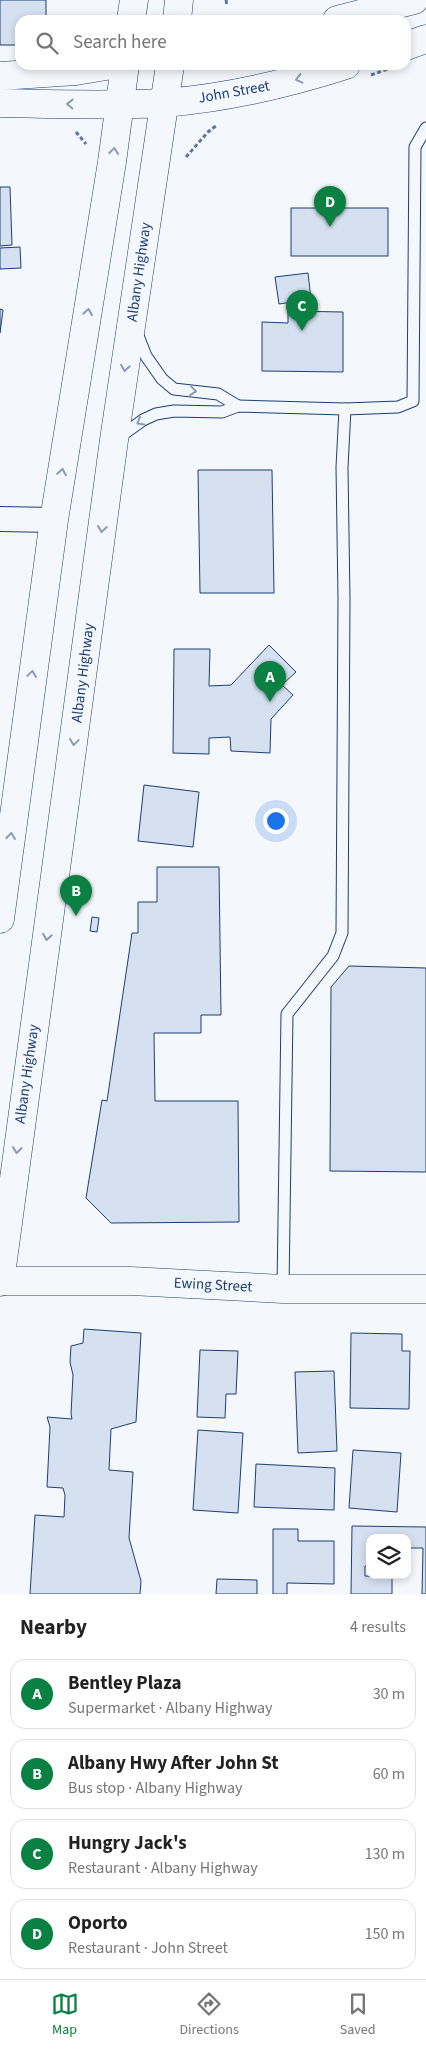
<!DOCTYPE html>
<html lang="en">
<head>
<meta charset="utf-8">
<style>
  :root { --surface:#fff; --page:#f6f6f6; --text:#222; --muted:#767676; --line:#e0e0e0; --accent:#0b8043 }
  body { margin:0; font-family:"Source Sans 3",sans-serif; background:var(--page); color:var(--text) }
  .controls { position:absolute; right:15px; bottom:15px; display:grid; overflow:hidden; border-radius:10px; box-shadow:0 2px 8px #0003 }
  .controls button { width:45px; height:45px; display:grid; place-items:center; padding:0; border:0; border-bottom:1px solid var(--line); background:var(--surface); color:var(--text); font:25px sans-serif }
  .you { position:absolute; left:275px; top:820px; width:18px; height:18px; margin:-12px; border:4px solid #fff; border-radius:50%; background:#1a73e8; box-shadow:0 0 0 8px #1a73e833 }
  .badge { display:grid; place-items:center; width:32px; height:32px; border-radius:50%; background:var(--accent); color:#fff; font-size:16px; font-weight:700 }
  .pin { position:absolute; translate:-50% -41px; filter:drop-shadow(0 1px 2px #0008) }
  .pin::after { content:''; position:absolute; top:26px; width:18px; height:15px; background:inherit; clip-path:polygon(0 0,100% 0,50% 100%) }
  .list { margin:0; padding:0; list-style:none }
  h2 { display:flex; justify-content:space-between; align-items:center; height:65px; margin:0; padding:0 20px; font-size:21px }
  h2 small { font-size:16px; font-weight:400; color:var(--muted) }
  .list li { display:grid; grid-template-columns:32px 1fr auto; gap:15px; align-items:center; box-sizing:border-box; height:70px; margin:0 10px 10px; padding:0 10px; border:1px solid var(--line); border-radius:15px }
  .list b { display:block; font-size:19px; white-space:nowrap }
  .list p { margin:0; font-size:16px; white-space:nowrap; color:var(--muted) }
  .list em { font-size:16px; font-style:normal; color:var(--muted) }
  .icon { flex:none; width:28px; height:28px; fill:none; stroke:currentColor; stroke-width:2; stroke-linecap:round; stroke-linejoin:round }
  .map { position:relative; flex:none; width:426px; height:1594px; overflow:hidden }
  .search { position:absolute; background:var(--surface); box-shadow:0 2px 8px #0003; left:15px; right:15px; top:15px; height:55px; display:flex; align-items:center; gap:12px; box-sizing:border-box; padding:0 18px; border-radius:15px; color:var(--muted); font-size:19px }
  .sheet { height:385px; background:var(--surface) }
  nav { display:flex; justify-content:space-around; align-items:center; box-sizing:border-box; height:70px; border-top:1px solid var(--line); background:var(--surface); font-size:14px; color:var(--muted) }
  nav a { display:grid; justify-items:center; gap:2px }
  nav .on { color:var(--accent) }
  .map>svg:first-child { display:block }
  .building { fill:#d5e0f0; stroke:#1d3f73 }
  .lines { fill:none; stroke-linecap:round; stroke-linejoin:round }
  .lane-casing { stroke:#1d3f73; stroke-width:13 }
  .street-casing { stroke:#1d3f73; stroke-width:26 }
  .secondary-casing { stroke:#1d3f73; stroke-width:29 }
  .highway-casing { stroke:#1d3f73; stroke-width:29 }
  .path { stroke:#5e769c; stroke-width:3; stroke-dasharray:4 2.5; stroke-linecap:butt }
  .lane { stroke:#f4f7fb; stroke-width:11 }
  .street { stroke:#f4f7fb; stroke-width:24 }
  .secondary { stroke:#f4f7fb; stroke-width:28 }
  .highway { stroke:#f4f7fb; stroke-width:28 }
  .oneway { stroke:#889bb7 }
  .labels { text-anchor:middle; dominant-baseline:central; stroke-width:4; stroke-linejoin:round; paint-order:stroke }
  .street-label { font-size:15px; fill:#1d3f73; stroke:#f4f7fb }
</style>
</head>
<body>
<div class="map">
<svg width="426" height="1594" viewBox="0 0 426 1594">
  <rect width="100%" height="100%" fill="#f4f7fb"/>
  <!-- building -->
  <g class="building">
    <path d="M0,0H46V20H20V45H0Z"/>
    <path d="M0,187H10L12,245L0,246Z"/>
    <rect x="291" y="208" width="97" height="48"/>
    <path d="M20,247L21,268L0,269V248Z"/>
    <path d="M308,273L311,299L279,304L275,277Z"/>
    <path d="M0,309L3,310L0,333Z"/>
    <path d="M288,311L343,312V372L262,371V322L288,323Z"/>
    <path d="M198,470H272L274,593H200Z"/>
    <path d="M269,645L296,672L282,685L293,695L271,719L270,753L231,751L230,737L209,738V754L173,753L174,649H210L209,686L231,685Z"/>
    <path d="M144,785L199,792L193,847L138,841Z"/>
    <path d="M157,867H219L221,1015H201V1033H154L155,1101H238L239,1222L111,1223L86,1198L102,1100L107,1101L132,933H138V902H157Z"/>
    <path d="M92,917L99,918L97,932L90,931Z"/>
    <path d="M349,966L426,968V1172L330,1171L331,987Z"/>
    <path d="M84,1329L141,1333L136,1422L111,1429L109,1470L133,1472L129,1538L141,1581L140,1594H30L35,1515L64,1517L65,1495L63,1488L47,1487L50,1427L47,1417L72,1419L71,1414L73,1375L70,1362L71,1346L83,1343Z"/>
    <path d="M351,1333L402,1334V1351H410L409,1409L350,1408Z"/>
    <path d="M200,1350L238,1351L236,1394H226L225,1418L197,1417Z"/>
    <path d="M334,1371L337,1451L298,1453L295,1372Z"/>
    <path d="M198,1430L243,1433L238,1513L193,1510Z"/>
    <path d="M353,1450L401,1453L397,1512L349,1508Z"/>
    <path d="M256,1464L335,1468L334,1510L254,1507Z"/>
    <path d="M352,1526L426,1527V1594H422L423,1548H407V1538H370V1566H365V1576L392,1577V1594H351Z"/>
    <path d="M273,1529H298V1541H334V1584L287,1583V1594H273Z"/>
    <path d="M217,1579L257,1580V1594H216Z"/>
  </g>
  <g class="lines">
    <!-- lane casing -->
    <g class="lane-casing">
      <g id="lane">
        <path d="M137,333L146,356L162,379L174,389L218,394L238,406"/>
        <path d="M118,438L143,420L156,414L174,411L222,412L238,406L345,409L398,407L413,401L415,147L426,128"/>
        <path d="M283,1289L287,1014L333,956L342,933L344,599L342,467L345,409"/>
      </g>
    </g>
    <!-- street casing -->
    <g class="street-casing">
      <path id="street" d="M0,519L54,520"/>
    </g>
    <!-- secondary casing -->
    <g class="secondary-casing">
      <g id="secondary">
        <path d="M337,20L414,0"/>
        <path d="M406,46L426,39"/>
        <path d="M0,76L76,71L112,65"/>
        <path d="M0,103C54,104 109,106 164,103C225,98 287,84 346,65"/>
        <path d="M0,1281H131L283,1289H426"/>
      </g>
    </g>
    <!-- highway casing -->
    <g class="highway-casing">
      <g id="highway">
        <path d="M131,20L134,0"/>
        <path d="M177,20L179,0"/>
        <path d="M0,919L54,520L112,162L125,65"/>
        <path d="M0,1282L114,440L170,65"/>
      </g>
    </g>
    <!-- path -->
    <g class="path">
      <path d="M226,0L227,6"/>
      <path d="M371,75L391,68"/>
      <path d="M76,132L86,144"/>
      <path d="M186,157L208,132L217,125"/>
    </g>
    <!-- lane -->
    <use href="#lane" class="lane"/>
    <!-- street -->
    <use href="#street" class="street"/>
    <!-- secondary -->
    <use href="#secondary" class="secondary"/>
    <!-- highway -->
    <use href="#highway" class="highway"/>
  </g>
  <!-- one-way arrows -->
  <defs><path id="oneway-chevron" d="M-2-3.5L2.5 0L-2 3.5" fill="none" stroke-width="1.6" stroke-linecap="round" stroke-linejoin="round" transform="scale(1.25)"/></defs>
  <g class="oneway">
    <use href="#oneway-chevron" transform="translate(299 79) rotate(166)"/>
    <use href="#oneway-chevron" transform="translate(70 104) rotate(-179)"/>
    <use href="#oneway-chevron" transform="translate(114 151) rotate(-83)"/>
    <use href="#oneway-chevron" transform="translate(88 312) rotate(-81)"/>
    <use href="#oneway-chevron" transform="translate(125 368) rotate(99)"/>
    <use href="#oneway-chevron" transform="translate(193 391) rotate(7)"/>
    <use href="#oneway-chevron" transform="translate(140 422) rotate(149)"/>
    <use href="#oneway-chevron" transform="translate(62 472) rotate(-81)"/>
    <use href="#oneway-chevron" transform="translate(102 529) rotate(97)"/>
    <use href="#oneway-chevron" transform="translate(32 674) rotate(-82)"/>
    <use href="#oneway-chevron" transform="translate(74 742) rotate(98)"/>
    <use href="#oneway-chevron" transform="translate(11 836) rotate(-83)"/>
    <use href="#oneway-chevron" transform="translate(47 937) rotate(99)"/>
    <use href="#oneway-chevron" transform="translate(17 1150) rotate(96)"/>
  </g>
  <g class="labels">
    <!-- street labels -->
    <g class="street-label">
      <text transform="translate(234 92) rotate(-10)">John Street</text>
      <text transform="translate(139 272) rotate(-82)">Albany Highway</text>
      <text transform="translate(83 673) rotate(-83)">Albany Highway</text>
      <text transform="translate(27 1074) rotate(-82)">Albany Highway</text>
      <text transform="translate(213 1285) rotate(3)">Ewing Street</text>
    </g>
  </g>
</svg>
<div class="controls">
<button><svg class="icon" aria-label="layers" viewBox="0 0 24 24"><path d="M12 4l9 5-9 5-9-5zM3 14l9 5 9-5"/></svg></button>
</div>
<div class="you"></div>
<div class="pin badge" style="left:270px;top:702px">A</div>
<div class="pin badge" style="left:76px;top:916px">B</div>
<div class="pin badge" style="left:302px;top:331px">C</div>
<div class="pin badge" style="left:330px;top:227px">D</div>
<div class="search"><svg class="icon" aria-label="search" viewBox="0 0 24 24"><circle cx="10" cy="10" r="6"/><path d="M15 15l6 6"/></svg>Search here</div>
</div>
<section class="sheet">
<h2>Nearby<small>4 results</small></h2>
<ul class="list">
<li><span class="badge">A</span><div><b>Bentley Plaza</b><p>Supermarket · Albany Highway</p></div><em>30 m</em></li>
<li><span class="badge">B</span><div><b>Albany Hwy After John St</b><p>Bus stop · Albany Highway</p></div><em>60 m</em></li>
<li><span class="badge">C</span><div><b>Hungry Jack's</b><p>Restaurant · Albany Highway</p></div><em>130 m</em></li>
<li><span class="badge">D</span><div><b>Oporto</b><p>Restaurant · John Street</p></div><em>150 m</em></li>
</ul>
</section>
<nav>
<a class="on"><svg class="icon" aria-label="map" viewBox="0 0 24 24"><path d="M3 6l6-2 6 2 6-2v14l-6 2-6-2-6 2zM9 4v14M15 6v14"/></svg>Map</a>
<a><svg class="icon" aria-label="directions" viewBox="0 0 24 24"><path d="M12 3l9 9-9 9-9-9zM9 14v-3h6M13 9l2 2-2 2"/></svg>Directions</a>
<a><svg class="icon" aria-label="saved" viewBox="0 0 24 24"><path d="M7 4h10v16l-5-4-5 4z"/></svg>Saved</a>
</nav>
</body>
</html>
